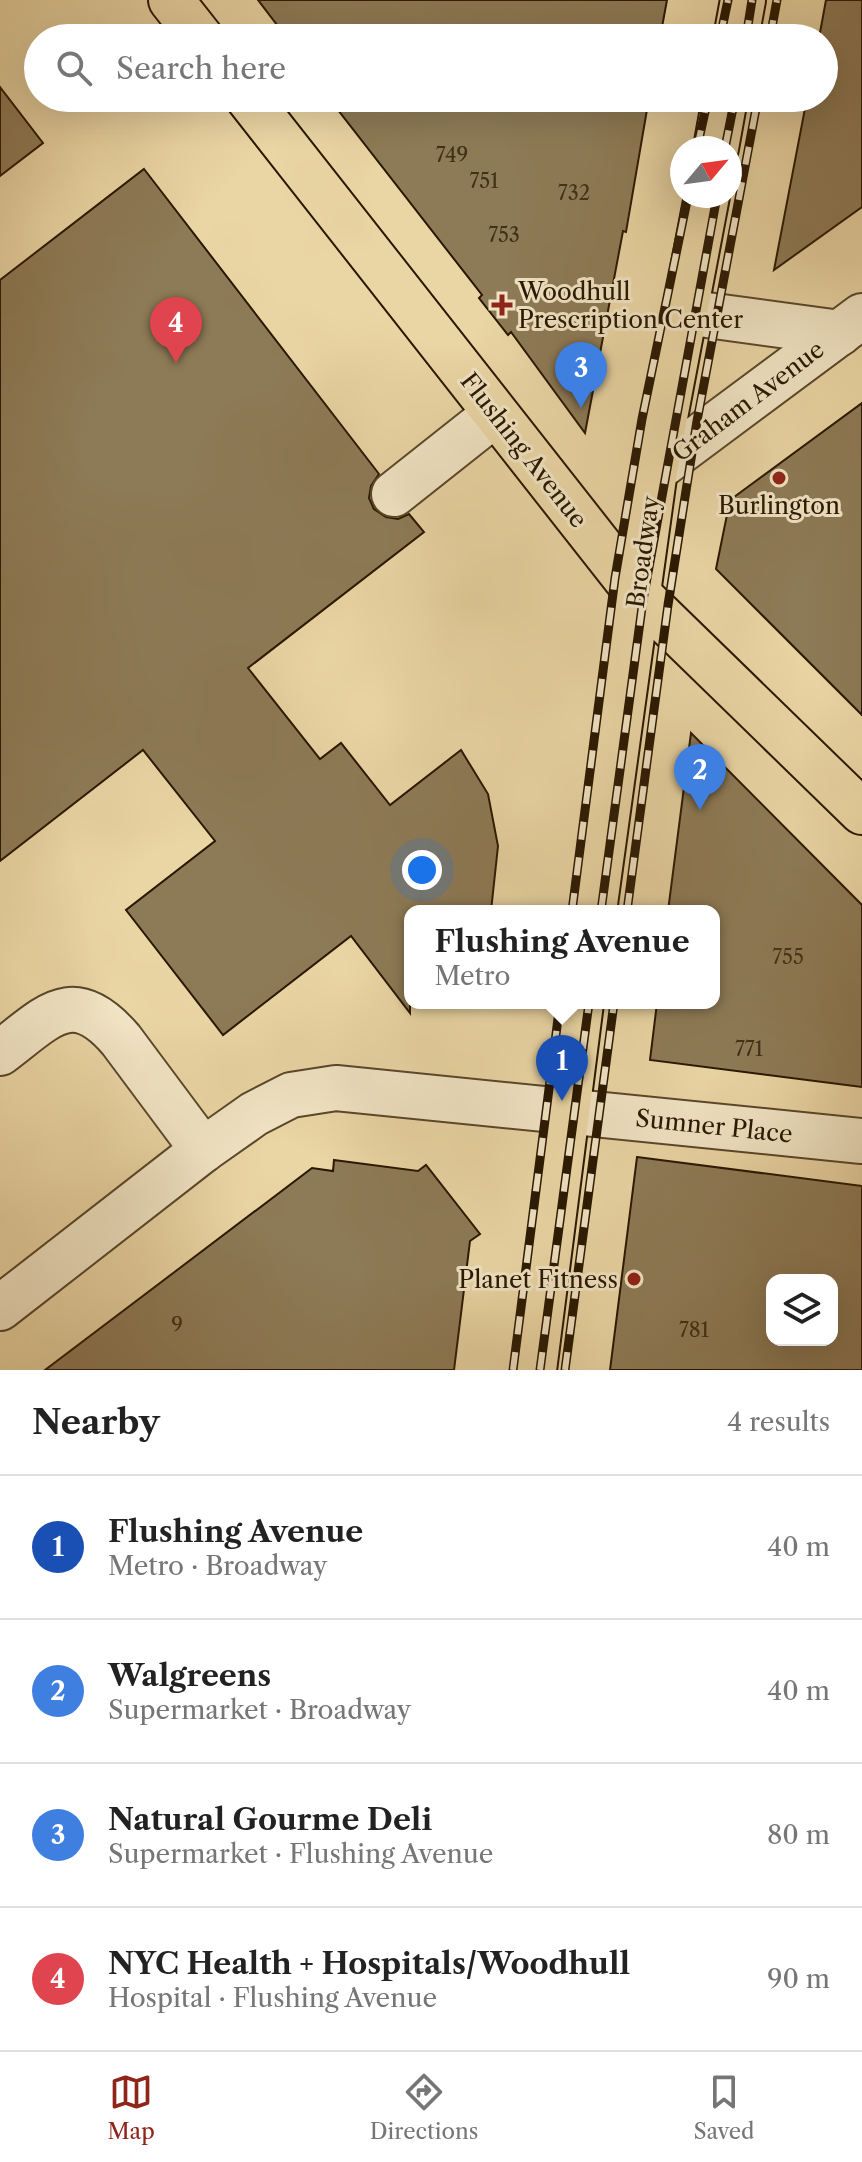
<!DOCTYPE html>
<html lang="en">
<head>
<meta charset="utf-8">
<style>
  :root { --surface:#fff; --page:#f2f2f2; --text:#222; --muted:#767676; --line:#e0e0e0; --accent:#8f2418 }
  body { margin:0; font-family:"Libre Caslon Text",serif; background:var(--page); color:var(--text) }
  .controls { position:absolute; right:24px; bottom:24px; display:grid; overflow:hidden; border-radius:16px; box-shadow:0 8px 32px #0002 }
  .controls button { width:72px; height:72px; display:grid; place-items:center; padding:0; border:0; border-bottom:2px solid var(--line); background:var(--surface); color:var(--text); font:40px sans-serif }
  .compass { position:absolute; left:670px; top:136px; width:72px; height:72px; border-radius:50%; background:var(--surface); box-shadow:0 8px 32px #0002; rotate:61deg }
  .you { position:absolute; left:422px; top:870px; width:28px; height:28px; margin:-20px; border:6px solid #fff; border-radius:50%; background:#1a73e8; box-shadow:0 0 0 12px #1a73e833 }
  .badge { display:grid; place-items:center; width:52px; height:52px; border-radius:50%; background:var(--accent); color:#fff; font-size:26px; font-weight:700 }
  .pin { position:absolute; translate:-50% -66px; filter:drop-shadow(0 2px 4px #0008) }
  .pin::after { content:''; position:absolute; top:42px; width:28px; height:24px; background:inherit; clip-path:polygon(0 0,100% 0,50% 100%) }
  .popup { position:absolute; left:404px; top:905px; width:316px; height:104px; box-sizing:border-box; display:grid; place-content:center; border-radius:16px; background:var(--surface); filter:drop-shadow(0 2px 6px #0005); font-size:26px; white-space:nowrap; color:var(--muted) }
  .popup b { font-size:30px; color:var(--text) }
  .popup::after { content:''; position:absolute; left:50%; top:100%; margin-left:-16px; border:16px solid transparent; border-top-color:var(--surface) }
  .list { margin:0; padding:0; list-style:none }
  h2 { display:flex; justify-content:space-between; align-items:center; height:104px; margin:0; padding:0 32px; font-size:34px }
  h2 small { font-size:26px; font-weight:400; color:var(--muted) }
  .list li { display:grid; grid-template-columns:52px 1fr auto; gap:24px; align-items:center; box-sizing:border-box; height:144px; padding:0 32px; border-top:2px solid var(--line) }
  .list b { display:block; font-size:30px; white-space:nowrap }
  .list p { margin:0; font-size:26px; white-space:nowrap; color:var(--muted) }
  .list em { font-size:26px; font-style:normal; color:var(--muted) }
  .icon { flex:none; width:44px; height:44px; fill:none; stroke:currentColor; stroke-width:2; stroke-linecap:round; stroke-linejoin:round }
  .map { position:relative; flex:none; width:862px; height:1370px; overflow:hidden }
  .search { position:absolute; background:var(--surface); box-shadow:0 8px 32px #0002; left:24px; right:24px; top:24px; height:88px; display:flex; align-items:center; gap:20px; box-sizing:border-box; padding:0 28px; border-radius:44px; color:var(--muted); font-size:30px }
  .sheet { height:680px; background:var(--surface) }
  nav { display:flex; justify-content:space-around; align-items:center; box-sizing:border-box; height:112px; border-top:2px solid var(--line); background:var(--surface); font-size:22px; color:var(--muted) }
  nav a { display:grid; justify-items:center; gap:4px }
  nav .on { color:var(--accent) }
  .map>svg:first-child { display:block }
  .building { fill:#8d7a56; stroke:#291701; stroke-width:2; fill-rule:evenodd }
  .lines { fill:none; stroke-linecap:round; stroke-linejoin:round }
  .minor-casing { stroke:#59462a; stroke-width:48 }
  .major-casing { stroke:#291701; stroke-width:48 }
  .minor { stroke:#f1e4c4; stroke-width:44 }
  .major { stroke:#ead5a4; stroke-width:44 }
  .rail-casing { stroke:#291701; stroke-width:9 }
  .rail { stroke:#f1e4c4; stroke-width:6; stroke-dasharray:18; stroke-linecap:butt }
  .poi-dot { fill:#8f2418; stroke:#f1e4c4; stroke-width:3 }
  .labels { text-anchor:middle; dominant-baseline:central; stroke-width:6; stroke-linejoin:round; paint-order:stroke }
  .number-label { font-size:20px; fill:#423016 }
  .poi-label { font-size:24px; fill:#291701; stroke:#f1e4c4; text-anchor:start }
  .street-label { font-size:24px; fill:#291701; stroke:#f1e4c4 }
</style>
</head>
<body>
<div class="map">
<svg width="862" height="1370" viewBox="0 0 862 1370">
  <rect width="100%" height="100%" fill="#ead5a4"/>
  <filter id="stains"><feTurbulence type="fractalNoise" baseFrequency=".0025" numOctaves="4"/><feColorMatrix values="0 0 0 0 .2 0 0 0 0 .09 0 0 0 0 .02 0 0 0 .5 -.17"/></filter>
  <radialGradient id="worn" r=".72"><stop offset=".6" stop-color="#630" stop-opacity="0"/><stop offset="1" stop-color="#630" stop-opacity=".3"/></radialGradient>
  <!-- building -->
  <g class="building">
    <path d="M258,0H667L660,38H287Z"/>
    <path d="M826,0H862V207L774,270L807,98H824V38H819Z"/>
    <path d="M0,87L43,143L0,176Z"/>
    <path d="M334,98H649L626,232L623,231L585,433L511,332L508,335L479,298L482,295L338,110L341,108Z"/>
    <path d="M144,169L379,474L371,486L369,498L374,509L386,517L398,519L409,514L424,532L248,668L320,759L341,743L390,805L461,750L488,794L498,846L491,911H410V1013L351,936L223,1035L126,910L215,841L143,750L0,861V280Z"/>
    <path d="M862,403V715L716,569L730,500Z"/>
    <path d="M691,733L862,905V1087L650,1060L657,1003H714V911H668Z"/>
    <path d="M637,1157L862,1186V1370H610ZM772,1280H832V1340H772Z"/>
    <path d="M334,1160L418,1171L426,1165L480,1234L470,1241L454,1370H45L312,1168L333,1171Z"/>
  </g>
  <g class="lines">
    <!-- minor casing -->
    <g class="minor-casing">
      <g id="minor">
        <path d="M685,312L840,333"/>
        <path d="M655,470L862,316"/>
        <path d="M394,494L495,414"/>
        <path d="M0,1053C47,1018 72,983 121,1040L203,1150"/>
        <path d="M0,1308L203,1150L254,1114L291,1095L336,1088L862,1141"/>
      </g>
    </g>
    <!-- major casing -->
    <g class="major-casing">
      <g id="major">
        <path d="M171,0L201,38"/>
        <path d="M736,38L743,0"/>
        <path d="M248,98L637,593L862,812"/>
        <path d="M716,148L725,98"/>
        <path d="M594,911L655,470L707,196"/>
        <path d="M534,1370L581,1003"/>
      </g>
    </g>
    <!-- minor -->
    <use href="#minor" class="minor"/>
    <!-- major -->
    <use href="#major" class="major"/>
    <!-- rail casing -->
    <g class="rail-casing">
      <g id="rail">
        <path d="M720,38L728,0"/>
        <path d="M746,38L752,0"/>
        <path d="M770,38L777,0"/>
        <path d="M697,148L708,98"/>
        <path d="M725,148L735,98"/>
        <path d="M572,911L615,578L642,419L688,196"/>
        <path d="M601,911L643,600L717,196"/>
        <path d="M627,911L668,605L697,421L758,98"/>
        <path d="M513,1370L560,1003"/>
        <path d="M540,1370L589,1003"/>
        <path d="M565,1370L614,1003"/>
      </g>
    </g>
    <!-- rail -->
    <use href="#rail" class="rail"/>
  </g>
  <!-- markers -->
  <g class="poi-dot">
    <path d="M498 293h8v8h8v8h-8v8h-8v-8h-8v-8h8z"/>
    <circle cx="779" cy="478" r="8"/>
    <circle cx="634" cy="1279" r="8"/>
  </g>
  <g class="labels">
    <!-- number labels -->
    <g class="number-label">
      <text x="452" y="155">749</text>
      <text x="484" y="181">751</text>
      <text x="574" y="193">732</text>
      <text x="504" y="235">753</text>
      <text x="788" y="957">755</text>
      <text x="749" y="1049">771</text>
      <text x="177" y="1325">9</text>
      <text x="694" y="1330">781</text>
    </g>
    <!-- poi labels -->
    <g class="poi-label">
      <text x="518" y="291">Woodhull<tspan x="518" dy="28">Prescription Center</tspan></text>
      <text x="779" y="505" text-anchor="middle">Burlington</text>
      <text x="618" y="1279" text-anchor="end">Planet Fitness</text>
    </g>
    <!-- street labels -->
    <g class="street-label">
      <text transform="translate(748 401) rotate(-37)">Graham Avenue</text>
      <text transform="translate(524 450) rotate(52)">Flushing Avenue</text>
      <text transform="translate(643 552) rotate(-82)">Broadway</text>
      <text transform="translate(714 1126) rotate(6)">Sumner Place</text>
    </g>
  </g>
  <rect width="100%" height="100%" filter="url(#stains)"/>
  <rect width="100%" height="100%" fill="url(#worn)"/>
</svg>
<div class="controls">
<button><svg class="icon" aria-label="layers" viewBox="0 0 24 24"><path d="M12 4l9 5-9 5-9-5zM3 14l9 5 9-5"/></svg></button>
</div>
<svg class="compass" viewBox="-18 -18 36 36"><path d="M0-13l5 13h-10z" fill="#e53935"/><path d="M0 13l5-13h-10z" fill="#767676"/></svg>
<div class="you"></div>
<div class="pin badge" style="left:562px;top:1101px;background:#1a4fb4">1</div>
<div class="popup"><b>Flushing Avenue</b>Metro</div>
<div class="pin badge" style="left:700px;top:810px;background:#3f7fe0">2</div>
<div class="pin badge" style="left:581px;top:408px;background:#3f7fe0">3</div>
<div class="pin badge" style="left:176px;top:363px;background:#e0444e">4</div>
<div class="search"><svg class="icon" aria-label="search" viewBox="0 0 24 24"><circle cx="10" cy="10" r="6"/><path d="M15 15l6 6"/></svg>Search here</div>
</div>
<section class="sheet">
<h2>Nearby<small>4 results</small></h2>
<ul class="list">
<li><span class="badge" style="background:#1a4fb4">1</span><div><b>Flushing Avenue</b><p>Metro · Broadway</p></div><em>40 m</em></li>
<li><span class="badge" style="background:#3f7fe0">2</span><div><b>Walgreens</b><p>Supermarket · Broadway</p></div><em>40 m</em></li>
<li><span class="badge" style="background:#3f7fe0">3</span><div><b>Natural Gourme Deli</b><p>Supermarket · Flushing Avenue</p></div><em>80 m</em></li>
<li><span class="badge" style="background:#e0444e">4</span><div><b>NYC Health + Hospitals/Woodhull</b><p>Hospital · Flushing Avenue</p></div><em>90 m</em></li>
</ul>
</section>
<nav>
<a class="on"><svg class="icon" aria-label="map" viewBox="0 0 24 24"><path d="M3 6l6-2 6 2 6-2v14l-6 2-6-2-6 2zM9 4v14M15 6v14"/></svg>Map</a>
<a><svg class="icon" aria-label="directions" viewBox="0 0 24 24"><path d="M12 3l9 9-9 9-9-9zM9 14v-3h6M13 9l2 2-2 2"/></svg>Directions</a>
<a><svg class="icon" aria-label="saved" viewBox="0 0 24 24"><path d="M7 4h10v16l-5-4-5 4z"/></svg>Saved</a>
</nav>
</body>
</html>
